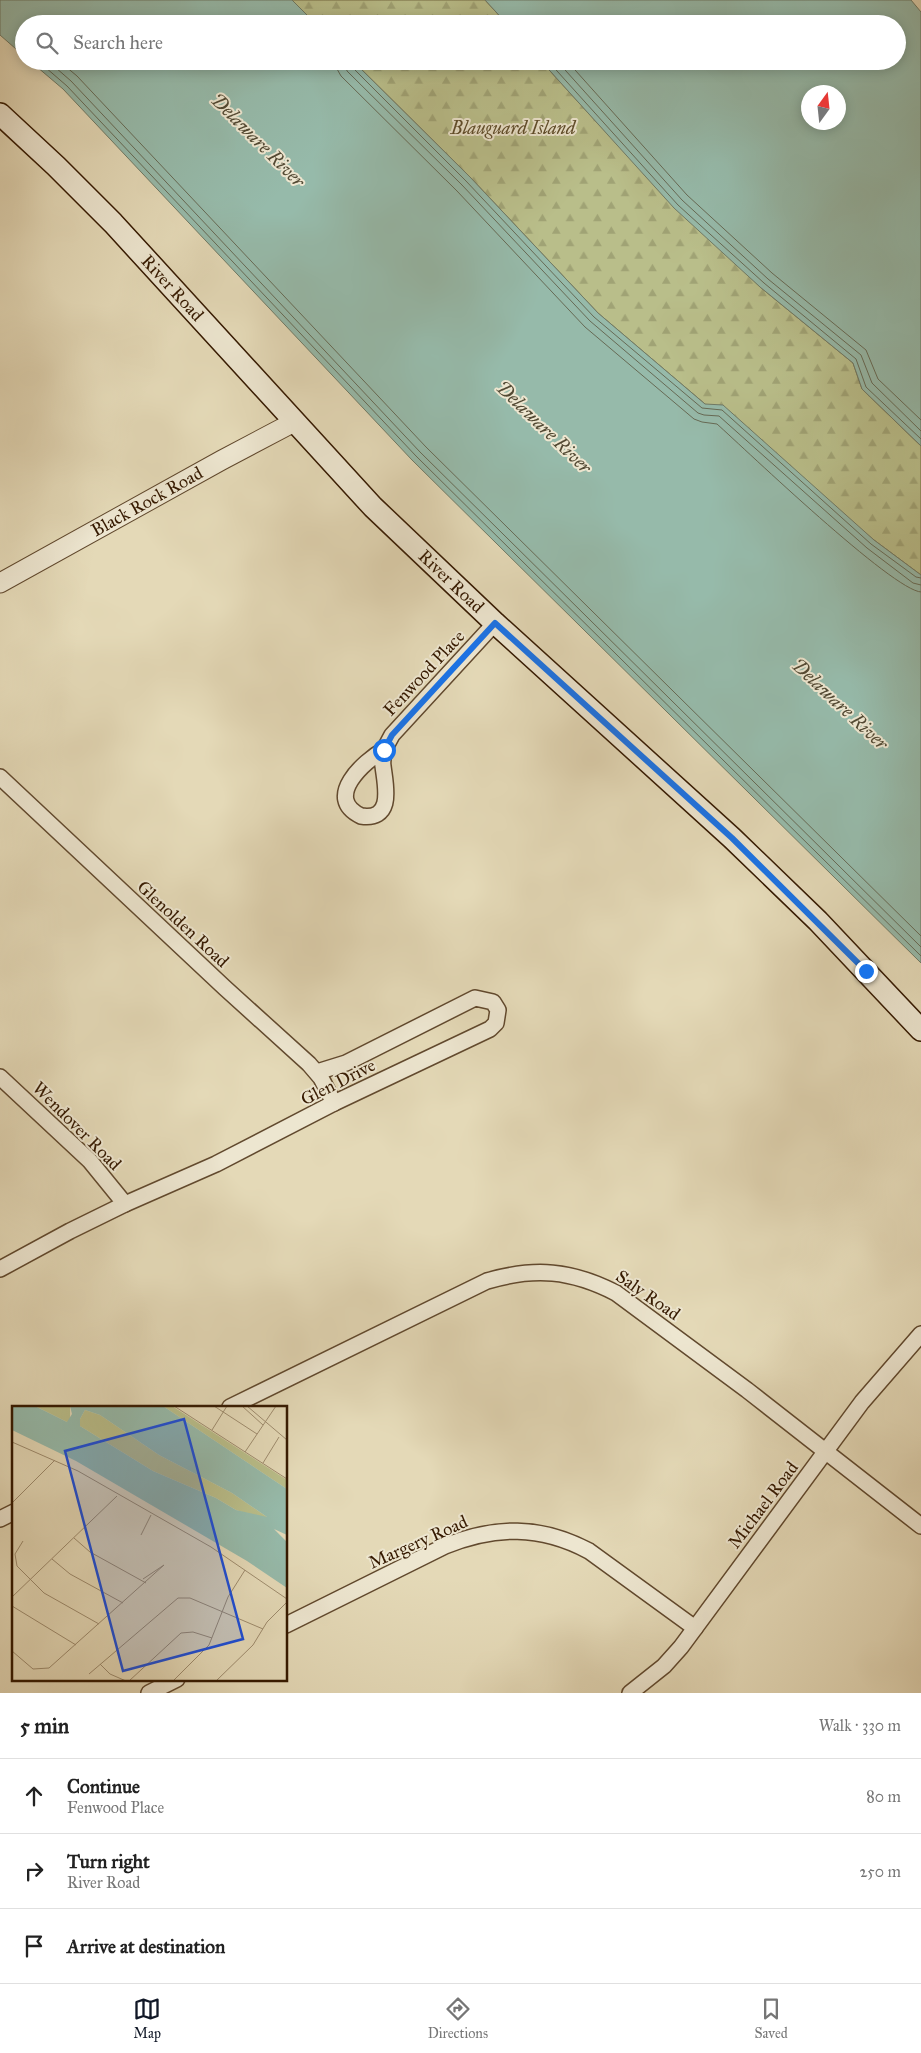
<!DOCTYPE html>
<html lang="en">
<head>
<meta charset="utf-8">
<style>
  :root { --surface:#fff; --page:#f6f6f6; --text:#222; --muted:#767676; --line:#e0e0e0; --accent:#111827 }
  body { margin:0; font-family:"IM FELL Great Primer",serif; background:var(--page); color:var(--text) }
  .compass { position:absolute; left:801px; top:85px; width:45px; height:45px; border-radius:50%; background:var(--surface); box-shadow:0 2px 12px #0003; rotate:15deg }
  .stop { position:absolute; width:15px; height:15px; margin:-11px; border:4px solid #1a73e8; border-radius:50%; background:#fff }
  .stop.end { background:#1a73e8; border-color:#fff; box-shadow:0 1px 5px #0008 }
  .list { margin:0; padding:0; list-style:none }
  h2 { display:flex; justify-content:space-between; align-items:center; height:65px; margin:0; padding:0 20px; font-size:21px }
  h2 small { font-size:16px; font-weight:400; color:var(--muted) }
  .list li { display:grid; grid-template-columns:32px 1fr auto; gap:15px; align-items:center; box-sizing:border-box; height:75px; padding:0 20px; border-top:1px solid var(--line) }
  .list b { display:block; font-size:19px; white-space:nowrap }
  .list p { margin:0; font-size:16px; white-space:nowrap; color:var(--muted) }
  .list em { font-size:16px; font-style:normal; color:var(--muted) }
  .icon { flex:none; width:28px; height:28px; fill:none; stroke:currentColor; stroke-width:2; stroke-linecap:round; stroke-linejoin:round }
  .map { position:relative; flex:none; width:921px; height:1693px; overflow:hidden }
  .search { position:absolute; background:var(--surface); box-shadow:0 2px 12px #0003; left:15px; right:15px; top:15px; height:55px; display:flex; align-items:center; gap:12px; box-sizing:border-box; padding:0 18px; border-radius:28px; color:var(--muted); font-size:19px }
  .sheet { height:290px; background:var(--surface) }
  nav { display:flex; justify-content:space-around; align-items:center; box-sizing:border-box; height:70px; border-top:1px solid var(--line); background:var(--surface); font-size:14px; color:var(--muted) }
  nav a { display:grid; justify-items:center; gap:2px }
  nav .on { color:var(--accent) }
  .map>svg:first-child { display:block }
  .forest { fill:url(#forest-firs); stroke:#776c45 }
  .water { fill:#96baaa; stroke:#6f7a66; fill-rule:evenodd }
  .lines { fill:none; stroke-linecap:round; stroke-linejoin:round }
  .shore { stroke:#666a55; stroke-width:1 }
  .minor-casing { stroke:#61492e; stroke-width:18 }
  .tertiary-casing { stroke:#61492e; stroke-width:21 }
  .secondary-casing { stroke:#351900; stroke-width:24 }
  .minor { stroke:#ede6d0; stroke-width:15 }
  .tertiary { stroke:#ede6d0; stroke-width:19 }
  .secondary { stroke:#ede6d0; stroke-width:21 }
  .route { stroke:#1a73e8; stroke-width:6 }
  .labels { text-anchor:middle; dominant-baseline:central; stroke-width:4; stroke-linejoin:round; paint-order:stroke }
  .park-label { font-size:18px; font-style:italic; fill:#5d4b29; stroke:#ede6d0 }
  .street-label { font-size:18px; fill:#351900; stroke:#ede6d0 }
  .water-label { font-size:19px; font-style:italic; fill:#524933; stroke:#ede6d0 }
  .inset-road { fill:none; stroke:#9e8c6e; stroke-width:1 }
  .view { fill:#1d4ed8; fill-opacity:0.15; stroke:#1d4ed8; stroke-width:2.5 }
  .inset-edge { fill:none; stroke:#351900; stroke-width:2.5 }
</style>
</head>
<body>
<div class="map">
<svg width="921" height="1693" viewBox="0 0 921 1693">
  <defs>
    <pattern id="forest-firs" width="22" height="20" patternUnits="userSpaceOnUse" patternTransform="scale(1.25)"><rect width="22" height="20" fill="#b9be8a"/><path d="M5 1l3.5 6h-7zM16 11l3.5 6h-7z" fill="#a0a375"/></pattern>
  </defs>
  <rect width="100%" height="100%" fill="#e4d9b7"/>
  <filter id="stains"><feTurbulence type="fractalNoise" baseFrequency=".004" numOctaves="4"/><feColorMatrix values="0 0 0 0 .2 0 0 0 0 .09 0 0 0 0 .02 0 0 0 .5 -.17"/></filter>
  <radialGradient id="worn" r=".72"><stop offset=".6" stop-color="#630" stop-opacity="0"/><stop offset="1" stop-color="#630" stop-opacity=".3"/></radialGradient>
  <!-- forest -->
  <g class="forest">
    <path d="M292,0H485L507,24H316Z"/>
    <path d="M353,61H541L601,127L760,287L853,363L862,389L921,446V575L874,540L705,404L598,313L470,177Z"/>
  </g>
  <!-- water -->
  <g class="water">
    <path d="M0,0H292L316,24H24V56L0,35Z"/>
    <path d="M485,0H911L921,12V446L862,389L853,363L760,287L674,208L541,61H897V24H507ZM808,92H838V122H808Z"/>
    <path d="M30,61H353L470,177L598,313L705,404L723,405L874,540L921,575V963L412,460L63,89Z"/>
  </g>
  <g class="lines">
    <!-- shore -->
    <g class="shore">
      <path d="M38,61L67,86L416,456L921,956"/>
      <path d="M48,61L71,81L420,452L921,947"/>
      <path d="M59,61L77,76L426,447L921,936"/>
      <path d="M336,61L337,69L341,76L457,191L585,327L694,419L702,422L717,424C746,450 893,591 921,592"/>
      <path d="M344,61L347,71L462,185L590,321L698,413L704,415L719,416L867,548L913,583L921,585"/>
      <path d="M350,61L352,67L466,181L594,317L702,408L722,410L871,544L916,577L921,578"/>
      <path d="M548,61L678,205L764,283L856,359L866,387L921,439"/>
      <path d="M557,61L682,200L768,279L861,355L872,383L921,431"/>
      <path d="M567,61L687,195L772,273L866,350L878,379L921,420"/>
    </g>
    <!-- minor casing -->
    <g class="minor-casing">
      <g id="minor">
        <path d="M384,750C384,755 382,761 383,766C385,784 395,821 361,816C323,798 364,761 384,750Z"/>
        <path d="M384,750L392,735L495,623"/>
        <path d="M0,777L225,988L309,1064L321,1078L334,1103"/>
        <path d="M0,1077L90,1161L125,1204"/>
        <path d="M0,1269L70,1231L125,1204L216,1164L334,1103L490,1029L496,1023L498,1010L493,1002L475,998L346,1063L317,1072"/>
        <path d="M230,1407L487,1281C535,1267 571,1270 616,1293L747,1390L921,1526"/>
        <path d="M0,1519L14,1512"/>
        <path d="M286,1625L445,1546C495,1526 540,1525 589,1551L695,1628"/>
        <path d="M149,1693L177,1679"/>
        <path d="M630,1693L664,1666L681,1647L862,1402L921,1334"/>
      </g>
    </g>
    <!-- tertiary casing -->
    <g class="tertiary-casing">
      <g id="tertiary">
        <path id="s1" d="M0,583L222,460L294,422"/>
      </g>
    </g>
    <!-- secondary casing -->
    <g class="secondary-casing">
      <g id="secondary">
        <path id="s2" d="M0,114L56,166L113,223L373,507L495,623L732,838L818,921L921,1030"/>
      </g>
    </g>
    <!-- minor -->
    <use href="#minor" class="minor"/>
    <!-- tertiary -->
    <use href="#tertiary" class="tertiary"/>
    <!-- secondary -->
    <use href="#secondary" class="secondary"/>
  </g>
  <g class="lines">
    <!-- route -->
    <path class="route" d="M384,750L392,735L495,623L732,838L866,971"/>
  </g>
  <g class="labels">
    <!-- park labels -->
    <g class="park-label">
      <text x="513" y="128">Blauguard Island</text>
    </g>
    <!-- street labels -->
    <g class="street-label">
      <text stroke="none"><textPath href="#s2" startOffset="245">River Road</textPath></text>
      <text stroke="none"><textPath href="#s1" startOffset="168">Black Rock Road</textPath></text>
      <text stroke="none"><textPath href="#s2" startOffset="650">River Road</textPath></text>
      <text transform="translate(424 673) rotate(-47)">Fenwood Place</text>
      <text transform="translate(183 924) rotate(43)">Glenolden Road</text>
      <text transform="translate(338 1082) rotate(-27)">Glen Drive</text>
      <text transform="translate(77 1126) rotate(45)">Wendover Road</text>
      <text transform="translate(648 1295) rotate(35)">Saly Road</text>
      <text transform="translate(763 1505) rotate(-53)">Michael Road</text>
      <text transform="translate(418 1542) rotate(-24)">Margery Road</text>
    </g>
    <!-- water labels -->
    <g class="water-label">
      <text transform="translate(258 140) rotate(45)">Delaware River</text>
      <text transform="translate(544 427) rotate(44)">Delaware River</text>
      <text transform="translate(840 704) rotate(43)">Delaware River</text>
    </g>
  </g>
  <!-- overview -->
  <g transform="translate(12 1406)">
    <rect width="275" height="275" fill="#e4d9b7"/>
    <path d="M23,0H58V16H55ZM151,0H160L275,74V83ZM73,4L88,9L147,49L220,87L255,111L252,113L224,104L204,92L141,65L68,20V13Z" fill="#b9be8a"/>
    <path d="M0,0H23L55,16L60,8L58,0H151L275,83V129L262,123L275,136V182L235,155L64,55L0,24ZM73,4L88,9L147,49L220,87L255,111L224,104L204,92L141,65L68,20V13Z" fill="#96baaa" fill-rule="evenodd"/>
    <path class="inset-road" d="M162,0L275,73M202,0L245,28M230,0L251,19M235,0L275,34M200,24L215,0M0,36L66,65L199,141L275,193M233,46L264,0M251,57L267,31M0,97L43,54M129,129L139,109M62,132L78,146L134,177M11,135L3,148L5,160L32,187L87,218M40,153L58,168L111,197M0,191L105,90M0,200L64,239M0,245L21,263L37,262L152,159L131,173M88,258L98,268L114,275M77,268L166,192H178L251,223M117,275L169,227L181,226L200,232M161,275L197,239L216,191L233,164M204,275L241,239L255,216L275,196"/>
    <path class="view" d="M172,13L231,233L111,265L53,45Z"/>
    <rect width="275" height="275" class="inset-edge"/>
  </g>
  <rect width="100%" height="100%" filter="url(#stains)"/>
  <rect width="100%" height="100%" fill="url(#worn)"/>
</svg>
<svg class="compass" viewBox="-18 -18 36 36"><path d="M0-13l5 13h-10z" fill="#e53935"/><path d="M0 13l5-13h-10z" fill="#767676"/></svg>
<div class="stop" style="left:384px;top:750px"></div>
<div class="stop end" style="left:866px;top:971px"></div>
<div class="search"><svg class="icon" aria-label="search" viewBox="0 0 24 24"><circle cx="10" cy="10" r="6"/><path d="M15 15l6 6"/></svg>Search here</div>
</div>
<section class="sheet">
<h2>5 min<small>Walk · 330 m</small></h2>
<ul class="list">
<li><svg class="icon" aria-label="ahead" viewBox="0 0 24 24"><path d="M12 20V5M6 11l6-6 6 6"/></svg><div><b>Continue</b><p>Fenwood Place</p></div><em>80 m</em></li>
<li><svg class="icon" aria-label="right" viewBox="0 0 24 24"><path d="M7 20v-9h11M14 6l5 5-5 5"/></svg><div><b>Turn right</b><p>River Road</p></div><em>250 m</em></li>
<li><svg class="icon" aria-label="arrive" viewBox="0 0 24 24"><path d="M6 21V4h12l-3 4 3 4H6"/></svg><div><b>Arrive at destination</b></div></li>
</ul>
</section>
<nav>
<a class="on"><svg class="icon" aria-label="map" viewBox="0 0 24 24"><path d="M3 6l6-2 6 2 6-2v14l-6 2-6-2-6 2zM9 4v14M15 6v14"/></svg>Map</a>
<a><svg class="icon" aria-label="directions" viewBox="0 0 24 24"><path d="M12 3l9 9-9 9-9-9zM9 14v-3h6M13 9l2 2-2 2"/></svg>Directions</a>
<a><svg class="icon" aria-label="saved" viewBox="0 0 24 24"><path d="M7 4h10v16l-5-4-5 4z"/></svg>Saved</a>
</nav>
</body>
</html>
